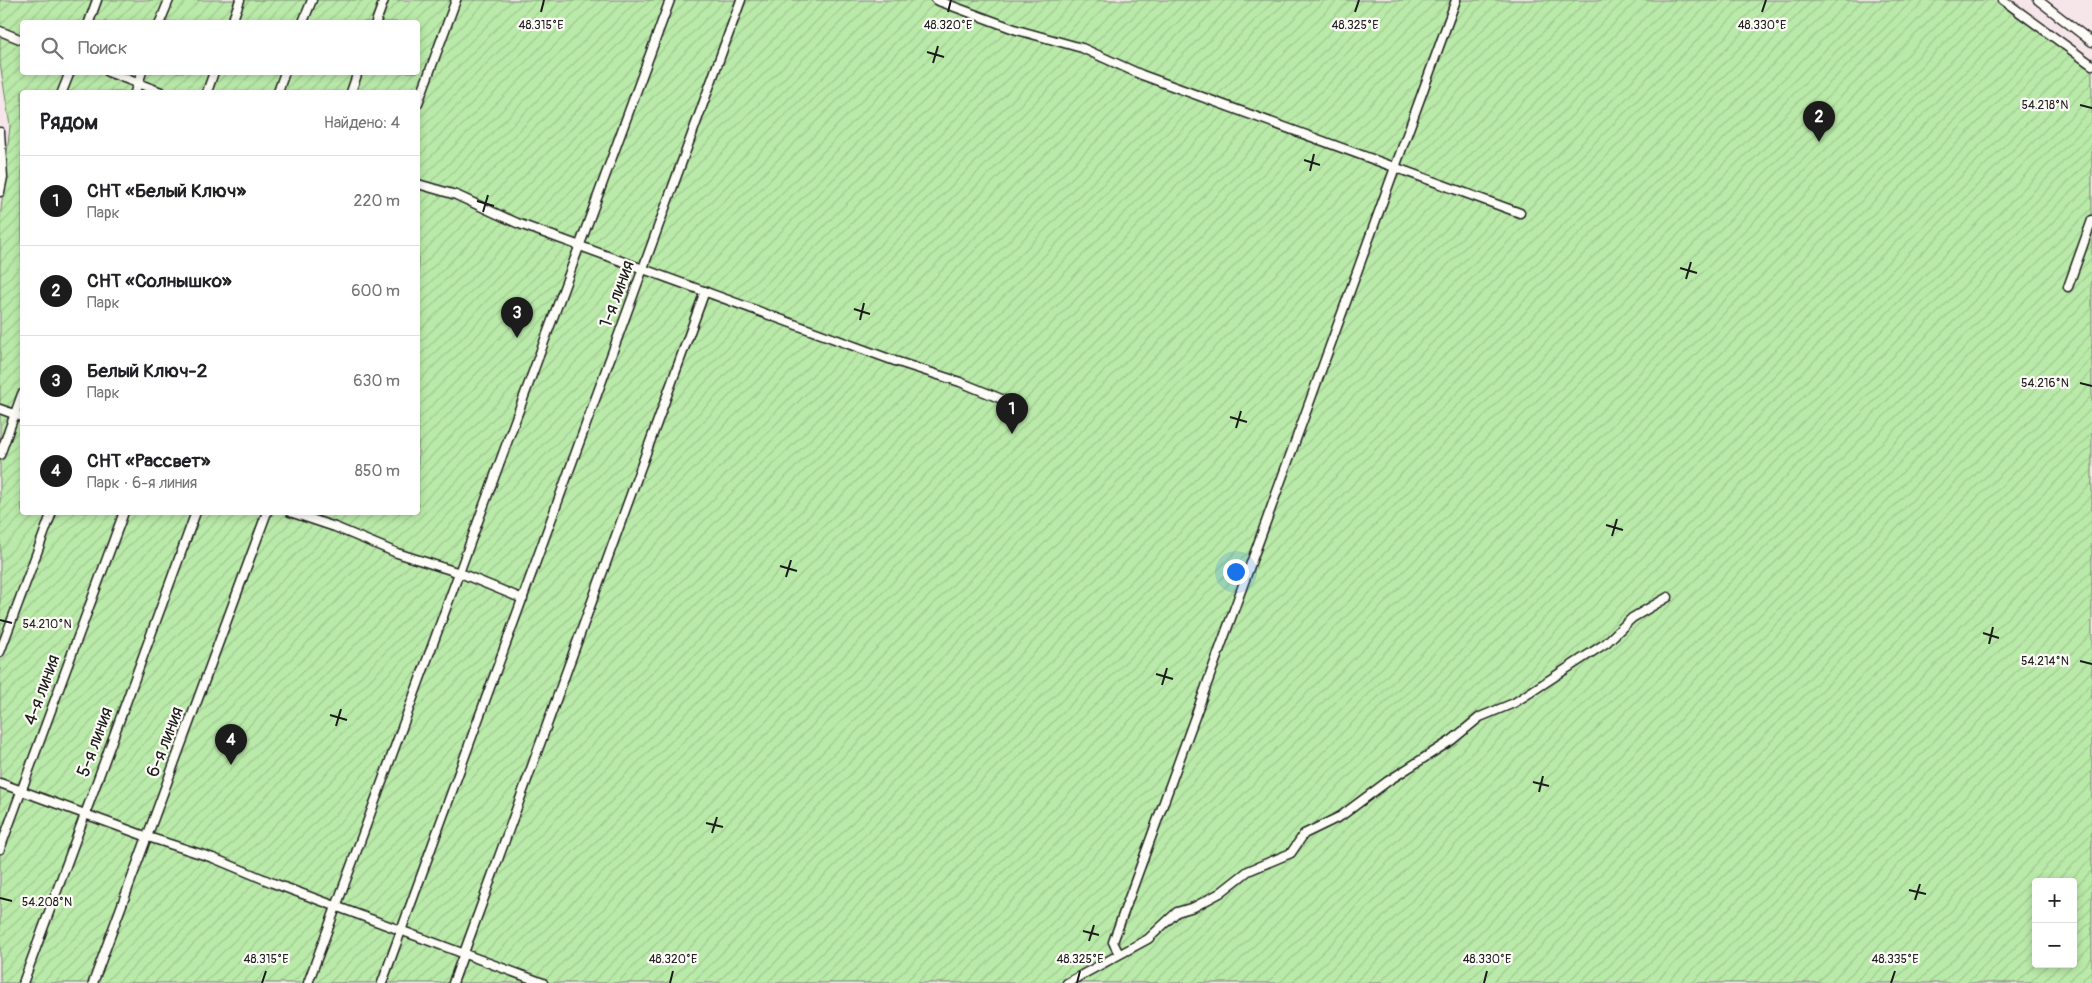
<!DOCTYPE html>
<html lang="ru">
<head>
<meta charset="utf-8">
<style>
  :root { --surface:#fff; --page:#f6f6f6; --text:#202124; --muted:#757577; --line:#e0e0e0; --accent:#1c1c1c }
  body { margin:0; font-family:Pangolin,sans-serif; background:var(--page); color:var(--text) }
  .controls { position:absolute; right:15px; bottom:15px; display:grid; overflow:hidden; border-radius:5px; box-shadow:0 2px 8px #0003 }
  .controls button { width:45px; height:45px; display:grid; place-items:center; padding:0; border:0; border-bottom:1px solid var(--line); background:var(--surface); color:var(--text); font:25px sans-serif }
  .you { position:absolute; left:1235px; top:571px; width:18px; height:18px; margin:-12px; border:4px solid #fff; border-radius:50%; background:#1a73e8; box-shadow:0 0 0 8px #1a73e833 }
  .badge { display:grid; place-items:center; width:32px; height:32px; border-radius:50%; background:var(--accent); color:#fff; font-size:16px; font-weight:700 }
  .pin { position:absolute; translate:-50% -41px; filter:drop-shadow(0 1px 2px #0008) }
  .pin::after { content:''; position:absolute; top:26px; width:18px; height:15px; background:inherit; clip-path:polygon(0 0,100% 0,50% 100%) }
  .list { margin:0; padding:0; list-style:none }
  h2 { display:flex; justify-content:space-between; align-items:center; height:65px; margin:0; padding:0 20px; font-size:21px }
  h2 small { font-size:16px; font-weight:400; color:var(--muted) }
  .list li { display:grid; grid-template-columns:32px 1fr auto; gap:15px; align-items:center; box-sizing:border-box; height:90px; padding:0 20px; border-top:1px solid var(--line) }
  .list b { display:block; font-size:19px; white-space:nowrap }
  .list p { margin:0; font-size:16px; white-space:nowrap; color:var(--muted) }
  .list em { font-size:16px; font-style:normal; color:var(--muted) }
  .icon { flex:none; width:28px; height:28px; fill:none; stroke:currentColor; stroke-width:2; stroke-linecap:round; stroke-linejoin:round }
  .map { position:relative; flex:none; width:2092px; height:983px; overflow:hidden }
  .search { position:absolute; background:var(--surface); box-shadow:0 2px 8px #0003; left:20px; top:20px; width:400px; height:55px; display:flex; align-items:center; gap:12px; box-sizing:border-box; padding:0 18px; border-radius:5px; color:var(--muted); font-size:19px }
  .panel { position:absolute; background:var(--surface); box-shadow:0 2px 8px #0003; left:20px; top:90px; width:400px; height:425px; border-radius:5px }
  .map>svg:first-child { display:block }
  .garden { fill:url(#garden-furrows); stroke:#6b8362; fill-rule:evenodd }
  .lines { fill:none; stroke-linecap:round; stroke-linejoin:round }
  .street-casing { stroke:#1c1c1c; stroke-width:11 }
  .street { stroke:#fdfcf7; stroke-width:8 }
  .ticks { fill:none; stroke:#1c1c1c; stroke-width:2 }
  .labels { text-anchor:middle; dominant-baseline:central; stroke-width:4.5; stroke-linejoin:round; paint-order:stroke }
  .street-label { font-size:18px; fill:#1c1c1c; stroke:#fdfcf7 }
  .ticks-label { font-size:12px; text-anchor:middle; fill:#1c1c1c; stroke:#fdfcf7; stroke-width:4.5; stroke-linejoin:round; paint-order:stroke }
</style>
</head>
<body>
<div class="map">
<svg width="2092" height="983" viewBox="0 0 2092 983">
  <defs>
    <pattern id="garden-furrows" width="10" height="10" patternUnits="userSpaceOnUse" patternTransform="scale(1.25)"><rect width="10" height="10" fill="#baeaa9"/><path d="M-1 1l2-2M0 10L10 0M9 11l2-2" fill="none" stroke="#9fc891"/></pattern>
  </defs>
  <rect width="100%" height="100%" fill="#f6e6ea"/>
  <filter id="ink" filterUnits="userSpaceOnUse"><feTurbulence type="fractalNoise" baseFrequency=".02" numOctaves="2"/><feDisplacementMap in="SourceGraphic" scale="10" xChannelSelector="R" yChannelSelector="G"/><feConvolveMatrix kernelMatrix="1 2 1 2 8 2 1 2 1" color-interpolation-filters="sRGB"/></filter>
  <g filter="url(#ink)">
    <!-- garden -->
    <path class="garden" d="M0,0H1994L2092,71V983H0V219L10,126L0,63ZM22,22H418V72H22ZM22,92H418V512H22ZM2036,882H2073V964H2036Z"/>
    <g class="lines">
      <!-- street casing -->
      <g class="street-casing">
        <g id="street">
          <path d="M936,0L1017,30L1082,48L1142,75L1520,213"/>
          <path d="M2003,0L2092,65"/>
          <path d="M2038,0L2092,42"/>
          <path d="M89,22L97,0"/>
          <path d="M160,22L169,0"/>
          <path d="M232,22L240,0"/>
          <path d="M303,22L312,0"/>
          <path d="M376,22L384,0"/>
          <path d="M0,31L22,40"/>
          <path d="M108,72L161,92"/>
          <path d="M62,92L70,72"/>
          <path d="M135,92L142,72"/>
          <path d="M207,92L214,72"/>
          <path d="M278,92L285,72"/>
          <path d="M351,92L358,72"/>
          <path d="M418,103L456,0"/>
          <path d="M0,132L3,177L0,192"/>
          <path d="M418,184L456,195L517,223L895,361L960,382L1021,407"/>
          <path d="M2068,287L2092,220"/>
          <path d="M0,409L22,417"/>
          <path d="M0,455L22,394"/>
          <path d="M290,512L335,527L397,553L460,573L523,599"/>
          <path d="M0,652L52,512"/>
          <path d="M0,783L145,836L213,858L273,883L543,983"/>
          <path d="M0,849L124,512"/>
          <path d="M1119,954L1113,942L1456,0"/>
          <path d="M23,983L196,512"/>
          <path d="M93,983L267,512"/>
          <path d="M308,983L670,0"/>
          <path d="M382,983L741,0"/>
          <path d="M453,983L705,291"/>
          <path d="M1067,983L1148,939L1177,912L1194,907L1220,893L1248,871L1291,853L1304,834L1341,816L1388,781L1452,740L1480,717L1514,703L1606,643L1632,618L1668,597"/>
        </g>
      </g>
      <!-- street -->
      <use href="#street" class="street"/>
    </g>
  </g>
  <!-- ticks -->
  <path class="ticks" d="M541,12L544,0M948,12L951,0M1355,12L1359,0M1762,12L1766,0M927,52L944,57M933,63L938,46M2080,105L2092,108M1304,160L1320,165M1310,171L1314,154M477,201L494,206M483,212L488,195M1680,268L1697,273M1686,279L1691,262M854,309L870,314M860,320L864,303M2080,383L2092,386M1230,417L1247,422M1236,428L1241,411M1606,525L1623,530M1612,536L1617,519M780,566L797,571M786,577L791,560M0,620L12,623M1983,633L1999,638M1989,644L1993,627M2080,661L2092,664M1156,674L1173,679M1162,685L1167,668M330,715L347,720M336,726L341,709M1533,782L1549,786M1539,792L1543,776M706,823L723,827M712,833L717,817M1909,890L1926,894M0,898L12,901M1915,900L1920,884M1083,931L1099,935M1089,941L1094,925M262,983L266,971M670,983L673,971M1077,983L1080,971M1484,983L1487,971M1891,983L1895,971"/>
  <g class="labels">
    <!-- street labels -->
    <g class="street-label">
      <text transform="translate(617 294) rotate(-70)">1-я линия</text>
      <text transform="translate(42 690) rotate(-70)">4-я линия</text>
      <text transform="translate(95 742) rotate(-70)">5-я линия</text>
      <text transform="translate(165 742) rotate(-69)">6-я линия</text>
    </g>
  </g>
  <g class="ticks-label">
    <text x="541" y="29">48.315°E</text>
    <text x="948" y="29">48.320°E</text>
    <text x="1355" y="29">48.325°E</text>
    <text x="1762" y="29">48.330°E</text>
    <text x="2045" y="109">54.218°N</text>
    <text x="2045" y="387">54.216°N</text>
    <text x="47" y="628">54.210°N</text>
    <text x="2045" y="665">54.214°N</text>
    <text x="47" y="906">54.208°N</text>
    <text x="266" y="963">48.315°E</text>
    <text x="673" y="963">48.320°E</text>
    <text x="1080" y="963">48.325°E</text>
    <text x="1487" y="963">48.330°E</text>
    <text x="1895" y="963">48.335°E</text>
  </g>
</svg>
<div class="controls">
<button>+</button>
<button>−</button>
</div>
<div class="you"></div>
<div class="pin badge" style="left:1012px;top:434px">1</div>
<div class="pin badge" style="left:1819px;top:142px">2</div>
<div class="pin badge" style="left:517px;top:338px">3</div>
<div class="pin badge" style="left:231px;top:765px">4</div>
<div class="search"><svg class="icon" aria-label="search" viewBox="0 0 24 24"><circle cx="10" cy="10" r="6"/><path d="M15 15l6 6"/></svg>Поиск</div>
<section class="panel">
<h2>Рядом<small>Найдено: 4</small></h2>
<ul class="list">
<li><span class="badge">1</span><div><b>СНТ «Белый Ключ»</b><p>Парк</p></div><em>220 m</em></li>
<li><span class="badge">2</span><div><b>СНТ «Солнышко»</b><p>Парк</p></div><em>600 m</em></li>
<li><span class="badge">3</span><div><b>Белый Ключ-2</b><p>Парк</p></div><em>630 m</em></li>
<li><span class="badge">4</span><div><b>СНТ «Рассвет»</b><p>Парк · 6-я линия</p></div><em>850 m</em></li>
</ul>
</section>
</div>
</body>
</html>
